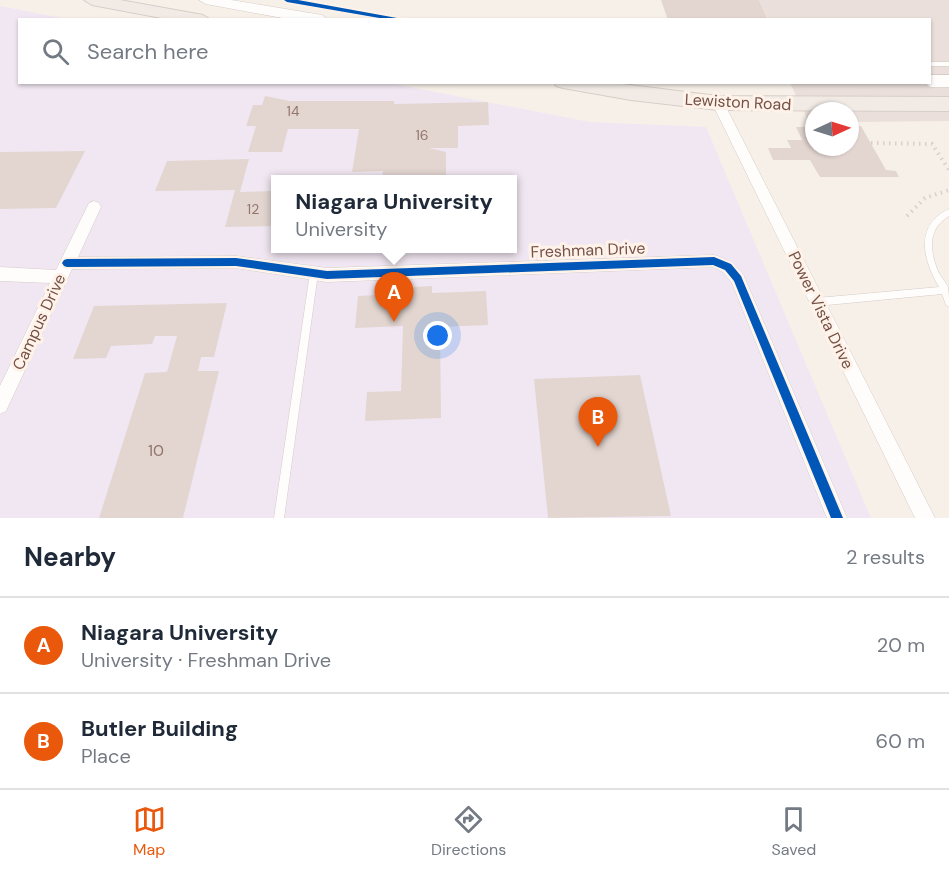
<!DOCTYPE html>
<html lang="en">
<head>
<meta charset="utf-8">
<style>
  :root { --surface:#fff; --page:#f2f2f3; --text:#1f2937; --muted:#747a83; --line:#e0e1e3; --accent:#ea580c }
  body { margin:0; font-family:"DM Sans",sans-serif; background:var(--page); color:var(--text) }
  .compass { position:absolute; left:805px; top:102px; width:54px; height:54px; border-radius:50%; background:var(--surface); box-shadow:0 2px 4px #0004; rotate:86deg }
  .you { position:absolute; left:438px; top:336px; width:21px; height:21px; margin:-15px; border:4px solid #fff; border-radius:50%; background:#1a73e8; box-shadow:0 0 0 9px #1a73e833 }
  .badge { display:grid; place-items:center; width:39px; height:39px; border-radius:50%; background:var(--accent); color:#fff; font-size:20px; font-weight:700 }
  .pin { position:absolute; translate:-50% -50px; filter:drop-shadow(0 2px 3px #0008) }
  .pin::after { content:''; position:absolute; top:32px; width:21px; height:18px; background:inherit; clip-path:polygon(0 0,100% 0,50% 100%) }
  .popup { position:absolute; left:271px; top:175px; width:246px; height:78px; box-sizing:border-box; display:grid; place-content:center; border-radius:0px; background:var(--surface); filter:drop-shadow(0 2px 4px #0005); font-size:20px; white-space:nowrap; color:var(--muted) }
  .popup b { font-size:22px; color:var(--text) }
  .popup::after { content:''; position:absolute; left:50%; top:100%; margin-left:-12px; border:12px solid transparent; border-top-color:var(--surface) }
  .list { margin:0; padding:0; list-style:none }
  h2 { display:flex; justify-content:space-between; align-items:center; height:78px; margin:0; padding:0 24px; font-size:26px }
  h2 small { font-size:20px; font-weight:400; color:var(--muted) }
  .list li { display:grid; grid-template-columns:39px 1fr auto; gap:18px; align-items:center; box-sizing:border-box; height:96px; padding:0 24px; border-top:2px solid var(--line) }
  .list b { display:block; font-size:22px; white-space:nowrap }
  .list p { margin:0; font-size:20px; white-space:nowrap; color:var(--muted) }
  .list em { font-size:20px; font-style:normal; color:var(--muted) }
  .icon { flex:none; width:33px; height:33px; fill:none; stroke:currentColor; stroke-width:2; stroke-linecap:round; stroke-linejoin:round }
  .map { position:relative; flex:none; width:949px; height:518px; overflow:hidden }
  .search { position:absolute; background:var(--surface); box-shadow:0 2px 4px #0004; left:18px; right:18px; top:18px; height:66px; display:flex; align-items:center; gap:15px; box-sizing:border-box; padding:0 21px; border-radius:0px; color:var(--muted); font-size:22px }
  .sheet { height:270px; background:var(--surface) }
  nav { display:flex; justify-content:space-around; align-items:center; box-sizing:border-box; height:84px; border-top:2px solid var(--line); background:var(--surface); font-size:16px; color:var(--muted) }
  nav a { display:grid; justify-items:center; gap:3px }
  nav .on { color:var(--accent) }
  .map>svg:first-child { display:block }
  .industrial { fill:#eadfda }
  .education { fill:#f1e7f2; fill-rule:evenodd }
  .building { fill:#e3d6d1 }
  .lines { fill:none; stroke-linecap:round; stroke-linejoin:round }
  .lane-casing { stroke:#d5cbc6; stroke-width:1 }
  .street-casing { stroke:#d5cbc6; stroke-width:1 }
  .secondary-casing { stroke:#d6cbc6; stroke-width:1 }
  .primary-casing { stroke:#d8cdc8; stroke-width:2 }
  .path { stroke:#dacfcc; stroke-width:4; stroke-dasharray:1.5 4.5; stroke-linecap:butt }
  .lane { fill:#fefdfc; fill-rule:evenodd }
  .street { fill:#fefdfc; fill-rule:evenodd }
  .secondary { fill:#fefdfc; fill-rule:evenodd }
  .primary { fill:#f2ebe5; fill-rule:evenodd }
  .cycleway-casing { stroke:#fff3e9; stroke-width:4 }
  .cycleway { fill:#0057b8; fill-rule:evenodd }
  .labels { text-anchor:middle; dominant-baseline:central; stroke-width:6; stroke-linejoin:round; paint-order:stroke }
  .number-label { font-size:14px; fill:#92746c }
  .street-label { font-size:16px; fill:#755148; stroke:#fff3e9 }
  .near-number-label { font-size:16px; fill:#92746c }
</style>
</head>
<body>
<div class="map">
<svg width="949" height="518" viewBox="0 0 949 518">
  <rect width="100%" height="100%" fill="#f7f0e9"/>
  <!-- industrial -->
  <path class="industrial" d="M759,0H949V121L850,122V111H814V122H809L790,83L930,82V20L768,19Z"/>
  <!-- education -->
  <path class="education" d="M0,6L67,19L20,20V82L389,83L590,122L706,127L871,518H0ZM276,180H512V248H276Z"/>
  <!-- building -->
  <g class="building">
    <path d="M661,0H759L768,20H668Z"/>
    <path d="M265,96L290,101H394V104L488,102L489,125L458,126V148H429L446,152V178L390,180L382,178L383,171L352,172L359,129H288L282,152H248L256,126H246L253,105H262Z"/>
    <path d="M850,126H861L886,170L896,171L899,177H820L810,160H773L768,148H791L787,140H802L796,127H814V147H850Z"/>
    <path d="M85,151L56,208L0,209V152Z"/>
    <path d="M249,159L240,192L276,191V226L225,227L235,190L155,191L167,161Z"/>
    <path d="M432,286V293L486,291L488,325L440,327L441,418L365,421L367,392L401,391L403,326L355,328L358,296L413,293L414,287Z"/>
    <path d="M227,303L214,357H201L198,371H219L183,518H99L145,373L167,372L177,336H155L152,344L111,346L106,358L73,359L94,306Z"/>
    <path d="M640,375L671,516L548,518L534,379Z"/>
  </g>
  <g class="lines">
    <!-- lane casing -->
    <g class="lane-casing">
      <g id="lane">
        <rect x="930" y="62" width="19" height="4"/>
        <path d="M949,209V216C928,229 929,249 938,271C941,277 946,282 948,287C949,293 949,301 949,307L946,305L942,294L817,306L814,304L813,302L814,300L817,298L939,287C923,260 914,225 949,209Z"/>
        <path d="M314,270L317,271L318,273L284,518H274L310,273L311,271Z"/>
      </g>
    </g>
    <!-- street casing -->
    <g class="street-casing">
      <g id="street">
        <path d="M718,99L724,103L935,518H915L712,103Z"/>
        <path d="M94,201L99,203L101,207L78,257L236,256L327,268L714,255C727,259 734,264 743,274L847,518H827L732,283L723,272L713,267L327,282L236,268L72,269L6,411L0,414V386L50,283L0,281V267L56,270L89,203Z"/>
      </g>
    </g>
    <!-- secondary casing -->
    <g class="secondary-casing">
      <g id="secondary">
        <path d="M199,0H231L322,15L329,20H293L206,4Z"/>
        <path d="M949,75V87H930L923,82H930V75Z"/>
      </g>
    </g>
    <!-- primary casing -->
    <g class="primary-casing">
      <g id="primary">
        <path d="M84,0H120L203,15L211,20H172L92,5Z"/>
        <path d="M554,82H606L718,96L949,97V111L718,110L631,100L563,88L556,86Z"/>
      </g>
    </g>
    <!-- path -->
    <g class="path">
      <path d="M871,143L932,144L949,170"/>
      <path d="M907,216L925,198L949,190"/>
    </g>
    <!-- lane -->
    <use href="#lane" class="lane"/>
    <!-- street -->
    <use href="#street" class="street"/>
    <!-- secondary -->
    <use href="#secondary" class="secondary"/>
    <!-- primary -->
    <use href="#primary" class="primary"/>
    <!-- cycleway casing -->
    <g class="cycleway-casing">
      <g id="cycleway">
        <path d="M284,0H298L408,20H391L287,2Z"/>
        <path d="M714,257L731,264L741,276L843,518H831L734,281L725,270L713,265L327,279L236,266L67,267L64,266L62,263L64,260L67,259L236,258L327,271Z"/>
      </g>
    </g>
    <!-- cycleway -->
    <use href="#cycleway" class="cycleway"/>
  </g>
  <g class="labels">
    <!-- number labels -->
    <g class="number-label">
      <text x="293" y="111">14</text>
      <text x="422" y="135">16</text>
      <text x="253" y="209">12</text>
    </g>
    <!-- street labels -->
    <g class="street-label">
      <text transform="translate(738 102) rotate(3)">Lewiston Road</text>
      <text transform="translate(588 250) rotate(-2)">Freshman Drive</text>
      <text transform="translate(821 310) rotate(64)">Power Vista Drive</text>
      <text transform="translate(39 322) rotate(-65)">Campus Drive</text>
    </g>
    <!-- near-number labels -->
    <g class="near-number-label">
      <text x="156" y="450">10</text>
    </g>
  </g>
</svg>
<svg class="compass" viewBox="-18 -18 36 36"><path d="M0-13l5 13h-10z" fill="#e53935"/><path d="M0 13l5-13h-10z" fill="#747a83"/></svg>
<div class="you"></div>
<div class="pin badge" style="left:394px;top:322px">A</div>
<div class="popup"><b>Niagara University</b>University</div>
<div class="pin badge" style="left:598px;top:447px">B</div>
<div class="search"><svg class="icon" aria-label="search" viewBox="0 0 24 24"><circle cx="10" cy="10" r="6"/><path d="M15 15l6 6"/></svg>Search here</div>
</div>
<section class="sheet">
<h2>Nearby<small>2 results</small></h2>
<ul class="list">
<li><span class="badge">A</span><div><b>Niagara University</b><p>University · Freshman Drive</p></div><em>20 m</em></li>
<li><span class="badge">B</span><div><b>Butler Building</b><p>Place</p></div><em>60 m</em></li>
</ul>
</section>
<nav>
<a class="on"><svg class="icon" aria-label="map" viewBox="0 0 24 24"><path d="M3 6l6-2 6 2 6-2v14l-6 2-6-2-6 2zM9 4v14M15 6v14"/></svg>Map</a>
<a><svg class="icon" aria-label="directions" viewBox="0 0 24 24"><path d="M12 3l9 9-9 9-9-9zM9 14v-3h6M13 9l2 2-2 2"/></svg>Directions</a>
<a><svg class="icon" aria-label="saved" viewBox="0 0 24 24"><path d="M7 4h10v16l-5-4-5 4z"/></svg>Saved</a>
</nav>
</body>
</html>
